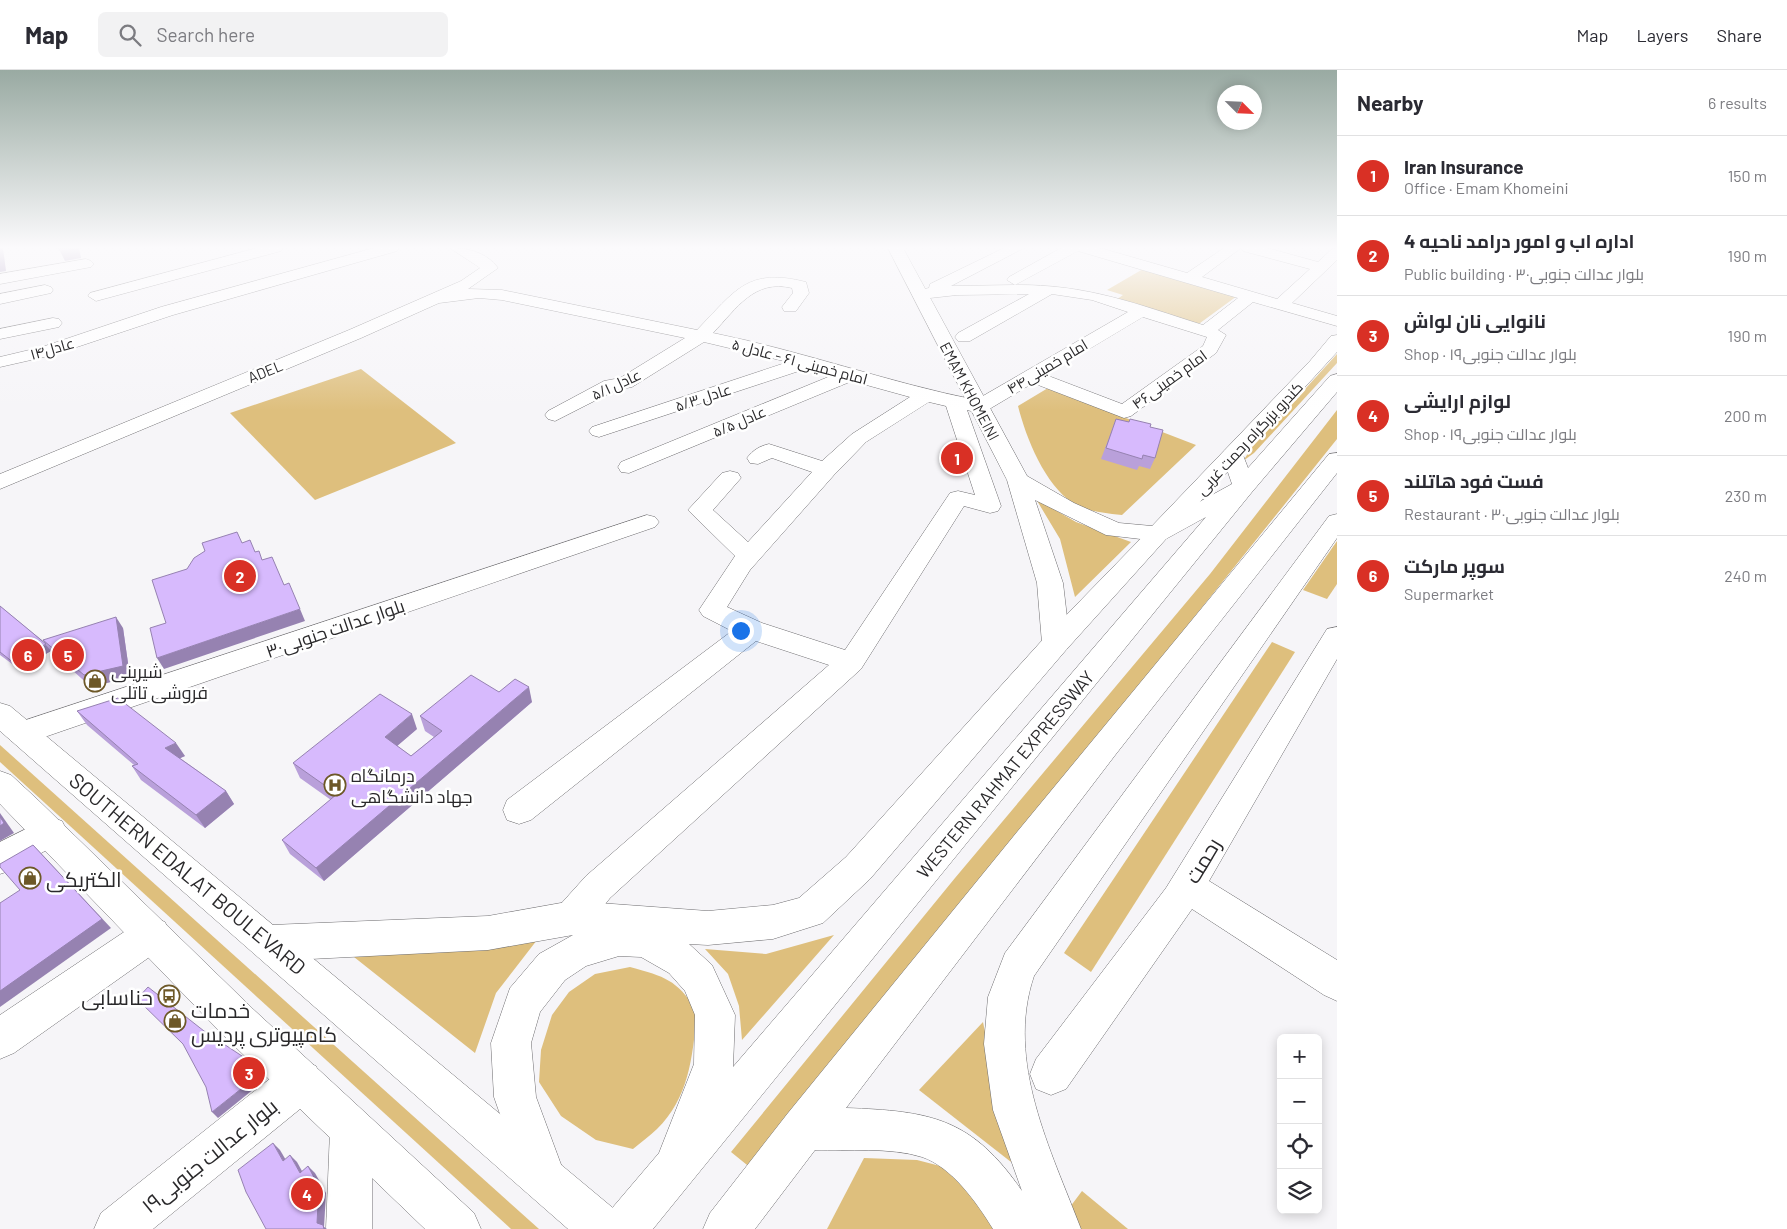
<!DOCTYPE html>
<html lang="en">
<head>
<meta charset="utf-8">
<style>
  :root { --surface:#fff; --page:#f2f2f3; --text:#2b2b33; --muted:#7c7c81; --line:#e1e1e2; --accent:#d93025 }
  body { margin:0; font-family:Barlow,Cairo,sans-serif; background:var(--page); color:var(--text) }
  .controls { position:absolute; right:15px; bottom:15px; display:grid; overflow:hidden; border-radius:8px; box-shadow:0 2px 12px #0003 }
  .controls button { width:45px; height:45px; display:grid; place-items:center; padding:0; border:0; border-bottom:1px solid var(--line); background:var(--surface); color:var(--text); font:25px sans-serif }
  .compass { position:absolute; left:1217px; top:15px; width:45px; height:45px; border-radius:50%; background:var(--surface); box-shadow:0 2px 12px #0003; rotate:114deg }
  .you { position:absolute; left:740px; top:560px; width:18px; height:18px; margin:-12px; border:4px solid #fff; border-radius:50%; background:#1a73e8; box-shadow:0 0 0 8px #1a73e833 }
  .badge { display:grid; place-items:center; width:32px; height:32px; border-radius:50%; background:var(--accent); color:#fff; font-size:16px; font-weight:700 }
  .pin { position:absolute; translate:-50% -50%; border:2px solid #fff; box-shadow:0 1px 5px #0006 }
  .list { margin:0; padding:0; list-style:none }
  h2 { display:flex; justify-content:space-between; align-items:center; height:65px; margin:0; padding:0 20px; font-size:21px }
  h2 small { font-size:16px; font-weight:400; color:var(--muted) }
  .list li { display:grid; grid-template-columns:32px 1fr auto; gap:15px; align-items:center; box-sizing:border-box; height:80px; padding:0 20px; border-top:1px solid var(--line) }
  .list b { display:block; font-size:19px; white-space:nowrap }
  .list p { margin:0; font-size:16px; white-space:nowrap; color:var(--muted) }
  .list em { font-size:16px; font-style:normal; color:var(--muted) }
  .icon { flex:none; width:28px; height:28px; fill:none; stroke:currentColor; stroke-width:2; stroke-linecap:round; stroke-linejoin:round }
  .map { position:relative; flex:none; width:1337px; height:1159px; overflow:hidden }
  header { display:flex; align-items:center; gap:30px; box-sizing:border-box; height:70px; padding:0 25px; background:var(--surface); border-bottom:1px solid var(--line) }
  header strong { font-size:24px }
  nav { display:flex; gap:28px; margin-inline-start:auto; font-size:18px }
  .search { width:350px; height:45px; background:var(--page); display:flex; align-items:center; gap:12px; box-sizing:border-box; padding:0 18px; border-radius:8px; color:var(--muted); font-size:19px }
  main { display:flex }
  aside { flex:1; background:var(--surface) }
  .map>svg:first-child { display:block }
  .green { fill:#debf7d }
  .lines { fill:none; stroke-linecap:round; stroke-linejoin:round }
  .minor-casing { stroke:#6e6d70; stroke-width:1 }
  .major-casing { stroke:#6e6d70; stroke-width:1 }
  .highway-casing { stroke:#6e6d70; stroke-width:1 }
  .minor { fill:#fff; fill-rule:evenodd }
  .major { fill:#fff; fill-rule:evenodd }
  .highway { fill:#fff; fill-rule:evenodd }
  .wall { fill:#b9a0da }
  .shaded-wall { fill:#9682b1 }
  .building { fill:#d7bafd; stroke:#9682b1 }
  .labels { text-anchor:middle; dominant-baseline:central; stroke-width:5; stroke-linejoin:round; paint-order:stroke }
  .far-street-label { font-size:15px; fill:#2a292b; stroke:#fff }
  .street-label { font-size:18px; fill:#2a292b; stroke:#fff }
  .poi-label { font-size:18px; fill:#2a292b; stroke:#fff; text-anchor:start }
  .near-street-label { font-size:21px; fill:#2a292b; stroke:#fff }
  .near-poi-label { font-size:21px; fill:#2a292b; stroke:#fff; text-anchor:start }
</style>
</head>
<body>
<header>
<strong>Map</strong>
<div class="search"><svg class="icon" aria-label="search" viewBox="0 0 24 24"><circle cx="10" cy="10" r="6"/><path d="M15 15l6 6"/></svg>Search here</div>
<nav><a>Map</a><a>Layers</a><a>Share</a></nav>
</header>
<main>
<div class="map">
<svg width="1337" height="1159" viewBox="0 0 1337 1159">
  <rect width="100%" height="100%" fill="#f6f5f8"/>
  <!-- green -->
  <g class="green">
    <path d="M1143,199L1237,226L1196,256L1116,230L1123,225L1107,220Z"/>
    <path d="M1337,284V293L1254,383L1243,391L1253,376Z"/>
    <path d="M361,299L456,373L315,430L230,343Z"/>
    <path d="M1048,318L1196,375L1122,445C1105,443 1088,442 1073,433C1045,415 1026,368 1018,336Z"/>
    <path d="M1337,340V369L752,1099L731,1082L955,808L1210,504Z"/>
    <path d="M1036,429L1076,452L1131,472L1075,527L1060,469Z"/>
    <path d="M1337,471V514L1327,529L1303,520Z"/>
    <path d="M1272,572L1295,582L1091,902L1064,883Z"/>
    <path d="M0,675L539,1159H511L0,692Z"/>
    <path d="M834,865L742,970L739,936L728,904L705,879L766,884Z"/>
    <path d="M537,870L496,923L475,983L354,887Z"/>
    <path d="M630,897C666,907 675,909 697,940C693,983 690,1027 657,1059C650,1066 641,1072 633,1079L596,1070L561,1046L539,1012L541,980L552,945L569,922L595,904Z"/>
    <path d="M983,952L1011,1092L919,1020Z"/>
    <path d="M864,1088L917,1090L948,1098L1000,1159H827Z"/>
    <path d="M1082,1121L1128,1159H1071L1067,1141Z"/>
  </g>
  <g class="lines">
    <!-- minor casing -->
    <g class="minor-casing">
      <g id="minor">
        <path d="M257,178H283L281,181L96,231L88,226L90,223Z"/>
        <path d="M374,178H399L397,181L173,245L53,285L0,297V287L42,277L161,237Z"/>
        <path d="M450,178C468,178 486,182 498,198L468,219L502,220L697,260C735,221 747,197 806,212L809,223L796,241H784L782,237L793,223L792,218C754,209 737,238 713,263C802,281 887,312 976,330L1128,242L1092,230L1052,224L970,271H958L955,267L958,263L1029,224L957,225L921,229L913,224L915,221L929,218L930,214L1004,178H1024L951,216L1015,215L1007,210L1009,207L1061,178H1100L1187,203L1224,178H1241L1202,207L1277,229L1310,199L1243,181L1241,178H1267L1318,192L1332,179L1337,178V190L1292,233L1337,246V256L1253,232L1218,260L1226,265L1216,283L1131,346L1124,348L1033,313L986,341L979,343L967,340L1001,436L998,441L990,443L964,436L861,599L610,828L585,860L572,865L559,860L554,848L559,836L586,806L829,595L756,571L531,750L519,754L507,750L503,740L507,730L732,561L703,546L699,540L735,486L688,440L722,403L730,401L738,403L741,408L713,440L748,472L812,402L772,388L758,394L750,393L747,388C753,380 760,376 769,374L822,391L852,364L910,327L852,311L629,403L621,402L618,397L621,392L833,305L808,298L599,367L592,365L589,361L592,357L788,292L704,272L632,317L616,320L555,351L548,349L545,345L548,341L604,311L620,308L685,268L502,230L479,228L439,233L361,268L0,419V404L349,260L461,211L480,198ZM1078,181L1238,228L1203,255C1137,234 1086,214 1015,215ZM1143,247L1207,267L1203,276L1122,334L1046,305ZM929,332L946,336L975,425L958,421L950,423L845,580L762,553L727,537L750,500L834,405L866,372Z"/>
        <path d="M86,189L91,191L94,194L91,197L0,214V204Z"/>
        <path d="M45,215L51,217L53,220L51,223L0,234V224Z"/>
        <path d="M53,248L59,249L62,253L59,257L0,269V259Z"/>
        <path d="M647,445L655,447L659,452L655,457L33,671L22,675L11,671L7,663L11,655Z"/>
        <path d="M1337,557V589L1209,811L1337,890V931L1324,925L1192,839L1066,1019L1051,1025L1036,1019L1030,1004L1036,989L1166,818L1327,559Z"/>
        <path d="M50,747L62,751L67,761L62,771L12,800L0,804V772Z"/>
        <path d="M152,847L165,852L170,864L165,876L14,983L0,989V945L139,852Z"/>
        <path d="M301,990L316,996L322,1011L316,1026L153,1159H94L101,1143L286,996Z"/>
      </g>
    </g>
    <!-- major casing -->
    <g class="major-casing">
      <g id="major">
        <path d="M888,178H903L1027,406L1074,433L1119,453L1152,456L1310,291L1331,266L1337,265V282L1166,469L1158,471L1106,465L1035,430L1063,513L1070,573L1066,580L1056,583L1046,580L1042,573L1037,513L1007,410Z"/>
        <path d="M0,633L10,636L619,1143L626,1159H568L0,661Z"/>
        <path d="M0,701L11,705L38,730L253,939L474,1143L481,1159H425L225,967L0,734Z"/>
      </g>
    </g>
    <!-- highway casing -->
    <g class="highway-casing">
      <g id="highway">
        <path d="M1337,304V322L1252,422L653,1159H601L608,1143L659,1083L694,994L695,945L685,921L669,903L641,887L619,886L586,896L565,910L540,942L531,973L536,1027L566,1108L560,1124L544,1130L528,1124L494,1027L491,973L510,918L539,884L573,865L488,880L271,891L258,885L253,873L258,861L271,855L488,846L572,831L708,841L773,835L799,828L846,787L1046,566L1150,459L1232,414L1222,385L1225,380L1233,379L1241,380L1248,398L1330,306ZM1206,447L733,997L735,945L712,895L689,874L708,875L773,869L823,853L870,809L1066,580L1166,469Z"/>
        <path d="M1337,383V403L1116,684L846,1038C931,1041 972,1048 1022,1121L993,1040L984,974L988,927L1005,883L1329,446L1337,444V468L1034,906C1005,991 1051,1080 1081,1159H993C977,1133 952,1097 922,1087C891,1077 847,1081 815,1080L755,1159H703L710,1143L788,1043L1017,762L1329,384Z"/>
        <path d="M351,1040L366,1046L372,1061V1159H326L330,1061L336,1046Z"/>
      </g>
    </g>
    <!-- minor -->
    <use href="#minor" class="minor"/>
    <!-- major -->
    <use href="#major" class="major"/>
    <!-- highway -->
    <use href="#highway" class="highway"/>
  </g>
  <!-- wall -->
  <g class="wall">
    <path d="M1116,349L1150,357L1155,388L1150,399L1139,396L1137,400L1101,389Z"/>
    <path d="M0,536L45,573L43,570L123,558L130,607L91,617L51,581L19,599L0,585Z"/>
    <path d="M499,622L532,632L324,811L290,784L282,770L331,730L300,708L293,693L417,659L397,676L411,686L434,667L425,661L420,646Z"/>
    <path d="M77,641L185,686L180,688L226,721L234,734L205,758L141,710L132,696L134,695L87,655Z"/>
  </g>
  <!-- shaded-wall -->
  <g class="shaded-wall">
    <path d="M0,178H3L6,201L0,202Z"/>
    <path d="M77,178H79L81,188L65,191L60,181Z"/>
    <path d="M300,539L305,551L164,599L157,588Z"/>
    <path d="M116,547L123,558L130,607L91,617L84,605Z"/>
    <path d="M46,575L51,581L19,599L14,593Z"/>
    <path d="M529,617L532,632L324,811L316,798Z"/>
    <path d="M412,644L417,659L390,682L385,667Z"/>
    <path d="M176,673L185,686L174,691L165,678Z"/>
    <path d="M226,721L234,734L205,758L196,745Z"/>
    <path d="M0,743L14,763L0,771Z"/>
    <path d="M33,775L111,858L0,937V921Z"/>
    <path d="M261,1003L266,1009L218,1048L212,1042Z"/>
    <path d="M273,1073L280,1080L290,1097L283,1091Z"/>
    <path d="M290,1085L297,1092L307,1110L300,1103Z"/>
    <path d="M308,1096L315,1103L326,1123L324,1157L327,1159H324L317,1153Z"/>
  </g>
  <!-- building -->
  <g class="building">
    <path d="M59,178H77V179L60,181Z"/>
    <path d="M1116,349L1129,352L1130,349L1151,354L1150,357L1163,360L1155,388L1143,385L1142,389L1106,378Z"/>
    <path d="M237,462L242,473L250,470L255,482L259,481L262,490L272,487L284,515L289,513L300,539L157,588L150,558L166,553L152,510L187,499L194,488L205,481L202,473Z"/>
    <path d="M0,536L46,574L14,593L0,582Z"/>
    <path d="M116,547L123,596L84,605L43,570Z"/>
    <path d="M471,605L499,622L515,609L529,617L316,798L282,770L337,724L293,693L380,624L412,644L385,667L411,686L442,661L420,646Z"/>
    <path d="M118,628L176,673L165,678L226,721L196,745L132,696L138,694L77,641Z"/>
    <path d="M0,747L4,753L0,756Z"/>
    <path d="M33,775L102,849L0,921V833L20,820L0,797V794Z"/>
    <path d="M148,917L204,961L245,988L261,1003L212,1042L206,1017L183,974L137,929Z"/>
    <path d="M273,1073L283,1091L290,1085L300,1103L308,1096L319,1117L317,1153L323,1155L324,1159H266L246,1122L238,1100Z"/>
  </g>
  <!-- sky -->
  <linearGradient id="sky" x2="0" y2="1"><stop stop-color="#99aaa2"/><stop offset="0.52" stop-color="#fbfafc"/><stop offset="1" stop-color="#fbfafc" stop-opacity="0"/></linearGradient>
  <rect width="1337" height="341" fill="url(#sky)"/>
  <!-- icons -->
  <defs>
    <g id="shop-ring" transform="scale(1.125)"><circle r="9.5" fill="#fff" stroke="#6d5827" stroke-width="1.5"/><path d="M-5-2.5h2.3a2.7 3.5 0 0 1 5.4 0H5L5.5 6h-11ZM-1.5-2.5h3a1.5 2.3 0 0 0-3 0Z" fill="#6d5827"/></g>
    <g id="hospital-ring" transform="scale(1.125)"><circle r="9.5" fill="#fff" stroke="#6d5827" stroke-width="1.5"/><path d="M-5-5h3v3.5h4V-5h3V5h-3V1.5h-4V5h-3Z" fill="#6d5827"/></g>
    <g id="bus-ring" transform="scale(1.125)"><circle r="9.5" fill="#fff" stroke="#6d5827" stroke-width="1.5"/><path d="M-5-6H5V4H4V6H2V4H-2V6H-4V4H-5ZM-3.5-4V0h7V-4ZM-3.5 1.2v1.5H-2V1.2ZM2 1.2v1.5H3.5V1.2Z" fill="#6d5827"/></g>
  </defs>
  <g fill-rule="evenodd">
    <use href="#shop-ring" x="95" y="611"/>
    <use href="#hospital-ring" x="335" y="715"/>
    <use href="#shop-ring" x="30" y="808"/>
    <use href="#bus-ring" x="169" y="926"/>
    <use href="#shop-ring" x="175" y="951"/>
  </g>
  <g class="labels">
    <!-- far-street labels -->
    <g class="far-street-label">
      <text transform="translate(52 278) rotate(-16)">عادل۱۴</text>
      <text transform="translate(800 291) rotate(15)">امام خمینی ۶۱ - عادل ۵</text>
      <text transform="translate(1047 296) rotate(-31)">۴۴امام خمینی</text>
      <text transform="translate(265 301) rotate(-22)">ADEL</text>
      <text transform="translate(1169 309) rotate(-36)">امام خمینی۴۶</text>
      <text transform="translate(616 314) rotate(-25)">عادل ۵/۱</text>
      <text transform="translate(970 321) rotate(62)">EMAM KHOMEINI</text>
      <text transform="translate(703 327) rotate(-18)">عادل ۵/۳</text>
      <text transform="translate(739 351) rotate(-23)">عادل ۵/۵</text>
      <text transform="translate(1249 368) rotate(-47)">کندرو بزرگراه رحمت غربی</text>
    </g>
    <!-- street labels -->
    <g class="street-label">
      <text transform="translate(335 558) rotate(-19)">بلوار عدالت جنوبی۳۰</text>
      <text transform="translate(1005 704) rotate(-50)">WESTERN RAHMAT EXPRESSWAY</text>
    </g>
    <!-- poi labels -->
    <g class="poi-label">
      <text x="111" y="601">شیرینی<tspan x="111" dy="21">فروشی تاتلی</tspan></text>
      <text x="351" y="705">درمانگاه<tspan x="351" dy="21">جهاد دانشگاهی</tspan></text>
    </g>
    <!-- near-street labels -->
    <g class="near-street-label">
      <text transform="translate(1202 790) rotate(-59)">رحمت</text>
      <text transform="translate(188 803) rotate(40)">SOUTHERN EDALAT BOULEVARD</text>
      <text transform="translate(209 1085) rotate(-39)">بلوار عدالت جنوبی۱۹</text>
    </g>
    <!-- near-poi labels -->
    <g class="near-poi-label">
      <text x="46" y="808">الکتریکی</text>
      <text x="153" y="926" text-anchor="end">حناسابی</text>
      <text x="191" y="939">خدمات<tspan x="191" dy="24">کامپیوتری پردیس</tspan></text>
    </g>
  </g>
</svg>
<div class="controls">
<button>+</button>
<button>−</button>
<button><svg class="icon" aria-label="locate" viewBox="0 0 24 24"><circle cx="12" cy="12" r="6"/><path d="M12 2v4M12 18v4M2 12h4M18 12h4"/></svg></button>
<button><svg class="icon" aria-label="layers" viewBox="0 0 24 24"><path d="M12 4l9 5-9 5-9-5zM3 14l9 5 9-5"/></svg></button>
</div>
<svg class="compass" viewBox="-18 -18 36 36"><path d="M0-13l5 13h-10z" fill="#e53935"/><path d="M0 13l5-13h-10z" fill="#7c7c81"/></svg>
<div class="you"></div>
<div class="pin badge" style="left:957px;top:388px">1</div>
<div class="pin badge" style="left:240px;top:506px">2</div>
<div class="pin badge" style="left:249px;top:1003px">3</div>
<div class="pin badge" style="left:307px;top:1124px">4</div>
<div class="pin badge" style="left:68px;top:585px">5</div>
<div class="pin badge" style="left:28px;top:585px">6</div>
</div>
<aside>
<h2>Nearby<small>6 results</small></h2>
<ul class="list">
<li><span class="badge">1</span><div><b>Iran Insurance</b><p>Office · Emam Khomeini</p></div><em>150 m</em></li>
<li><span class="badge">2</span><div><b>اداره اب و امور درامد ناحیه 4</b><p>Public building · بلوار عدالت جنوبی۳۰</p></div><em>190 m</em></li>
<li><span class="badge">3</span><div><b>نانوایی نان لواش</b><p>Shop · بلوار عدالت جنوبی۱۹</p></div><em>190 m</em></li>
<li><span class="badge">4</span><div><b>لوازم ارایشی</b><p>Shop · بلوار عدالت جنوبی۱۹</p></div><em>200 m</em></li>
<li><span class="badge">5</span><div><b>فست فود هاتلند</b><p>Restaurant · بلوار عدالت جنوبی۳۰</p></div><em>230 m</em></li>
<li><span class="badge">6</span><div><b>سوپر مارکت</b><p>Supermarket</p></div><em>240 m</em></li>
</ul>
</aside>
</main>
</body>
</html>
